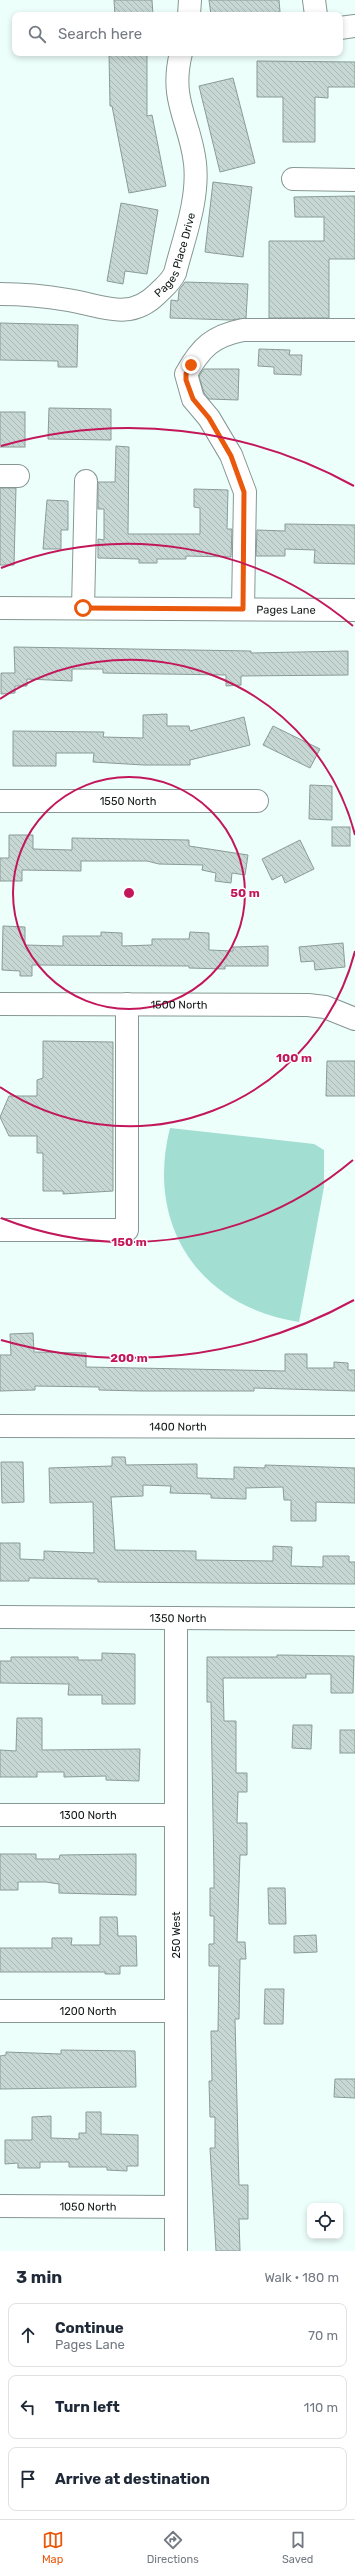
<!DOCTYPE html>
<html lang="en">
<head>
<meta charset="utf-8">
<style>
  :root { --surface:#fff; --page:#f2f2f3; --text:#1f2937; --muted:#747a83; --line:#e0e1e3; --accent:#ea580c }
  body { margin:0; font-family:Rubik,sans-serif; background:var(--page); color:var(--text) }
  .controls { position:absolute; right:12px; bottom:12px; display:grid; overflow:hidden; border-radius:8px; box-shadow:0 2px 6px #0003 }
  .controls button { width:36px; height:36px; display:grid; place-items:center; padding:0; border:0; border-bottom:1px solid var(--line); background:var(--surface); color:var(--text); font:20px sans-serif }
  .stop { position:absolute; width:12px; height:12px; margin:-9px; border:3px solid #ea580c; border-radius:50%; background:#fff }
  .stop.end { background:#ea580c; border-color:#fff; box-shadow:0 1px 4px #0008 }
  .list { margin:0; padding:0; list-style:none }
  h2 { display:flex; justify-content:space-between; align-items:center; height:52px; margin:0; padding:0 16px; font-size:17px }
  h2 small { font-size:13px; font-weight:400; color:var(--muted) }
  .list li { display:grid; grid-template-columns:26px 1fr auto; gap:12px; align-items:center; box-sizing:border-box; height:64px; margin:0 8px 8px; padding:0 8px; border:1px solid var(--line); border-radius:8px }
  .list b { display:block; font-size:15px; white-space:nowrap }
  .list p { margin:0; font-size:13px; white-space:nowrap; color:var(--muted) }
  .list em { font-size:13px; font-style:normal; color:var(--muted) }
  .icon { flex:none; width:22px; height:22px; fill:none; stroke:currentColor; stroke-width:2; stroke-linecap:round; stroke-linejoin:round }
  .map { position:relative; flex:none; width:355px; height:2251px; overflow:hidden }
  .search { position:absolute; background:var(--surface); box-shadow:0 2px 6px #0003; left:12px; right:12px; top:12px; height:44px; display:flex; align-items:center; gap:10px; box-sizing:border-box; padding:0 14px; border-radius:8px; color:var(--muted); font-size:15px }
  .sheet { height:268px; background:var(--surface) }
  nav { display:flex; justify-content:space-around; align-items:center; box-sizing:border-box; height:56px; border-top:1px solid var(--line); background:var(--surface); font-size:11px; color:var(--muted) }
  nav a { display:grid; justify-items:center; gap:2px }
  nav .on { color:var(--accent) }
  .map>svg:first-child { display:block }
  .park { fill:#a2dfd2 }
  .building { fill:url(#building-back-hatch); stroke:#8b9b97 }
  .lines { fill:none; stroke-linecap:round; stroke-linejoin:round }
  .minor-casing { stroke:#879793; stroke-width:24 }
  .minor { stroke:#fff; stroke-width:22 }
  .route { stroke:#ea580c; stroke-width:5 }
  .ring { fill:none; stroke:#c2185b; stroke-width:2 }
  .labels { text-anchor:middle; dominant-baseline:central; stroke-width:3; stroke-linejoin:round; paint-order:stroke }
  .street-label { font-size:11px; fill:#131918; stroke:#fff }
  .centre { fill:#c2185b; stroke:#fff; stroke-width:2 }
  .ring-label { font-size:12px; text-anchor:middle; font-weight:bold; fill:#c2185b; stroke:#fff; stroke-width:3; stroke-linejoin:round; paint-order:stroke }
</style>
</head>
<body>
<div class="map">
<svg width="355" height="2251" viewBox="0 0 355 2251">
  <defs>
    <pattern id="building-back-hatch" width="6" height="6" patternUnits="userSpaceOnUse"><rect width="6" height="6" fill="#c7d8d4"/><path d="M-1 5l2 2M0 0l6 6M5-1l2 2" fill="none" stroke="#aab9b5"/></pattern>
  </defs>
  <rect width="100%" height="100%" fill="#edfffb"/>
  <!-- park -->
  <path class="park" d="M170,1128L314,1144L324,1150V1187L299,1322C200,1307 145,1226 170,1128Z"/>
  <!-- building -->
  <g class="building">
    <path d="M114,0H152L153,15H115Z"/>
    <path d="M209,0H279L280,12L254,15H211Z"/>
    <path d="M109,53H147V116L152,115L166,186L129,193L112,106H110Z"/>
    <path d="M257,61L355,62V87H328V98L315,97V142H283V97H257Z"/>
    <path d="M233,78L255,163L220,172L199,86Z"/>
    <path d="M213,182L252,187L243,257L205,252Z"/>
    <path d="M355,196V259H329V318H269V241H324V217H295L294,197Z"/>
    <path d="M121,203L158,210L147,274L125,271L123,284L107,281Z"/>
    <path d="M185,282L248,284L246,318L231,320L170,318L171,300L178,301L179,290Z"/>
    <path d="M0,323L78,325L77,367H58V361L0,360Z"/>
    <path d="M259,349L290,350L289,355H302L301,375L274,374V367L258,366Z"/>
    <path d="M204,369H239L238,400L209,399L204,393L199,376Z"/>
    <path d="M49,408L111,409V440L48,439Z"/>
    <rect x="0" y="412" width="25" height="35"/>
    <path d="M116,446L129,447L128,534H200V508L194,507V489L228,490L227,529H232L231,557L186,556V559H157V563H139V559L98,558V539L104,540V509H98V482H115Z"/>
    <path d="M0,488H16L14,565H0Z"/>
    <path d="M47,500L68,501V530H61V549H43Z"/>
    <path d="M285,524L355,525V564L314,563L315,550L285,549V556H256L257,530L285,531Z"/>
    <path d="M14,647L251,651V653L348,651V675L241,676V685L226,686V675L103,673V669H72V681L27,679V686H15V693L1,694V673H15Z"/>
    <path d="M167,714V726H189L190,731L244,717L250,745L190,760V765H144L93,762L94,753H56V766H13V731L104,732L103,737L143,738V715Z"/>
    <path d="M273,726L320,749L310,768L263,745Z"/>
    <path d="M310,785L332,786V820L309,819Z"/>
    <rect x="332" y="827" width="18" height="19"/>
    <path d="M9,835H33V849L72,850V838L189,840V846L248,855L245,875L232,873L231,883L215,881L216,873L202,870L203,865L159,864L147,861H81V871L22,870V881H0V858H9Z"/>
    <path d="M300,840L314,869L285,883L282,875L272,880L262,859Z"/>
    <path d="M3,926L25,927V945L63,946V936H101V932L122,933V946L152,945V939H189L190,932L209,933V950L233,951V947L268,946V966H225V969L189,968V966L32,965V976H20V971L2,970Z"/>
    <path d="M343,943L345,967L315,970L314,961L301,962L299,947Z"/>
    <path d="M43,1041L113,1042V1191L63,1194V1191H43V1153H37V1136H9L0,1117L9,1096H37V1080L43,1078Z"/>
    <path d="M327,1061H355V1096H326Z"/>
    <path d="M33,1333L34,1352L86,1353V1367L285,1371V1354H307V1368H334V1362L348,1363V1370H355V1391L254,1388V1391H141L99,1390V1387L35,1386V1390L0,1391V1355H11L10,1334Z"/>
    <path d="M112,1457H125L126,1465L197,1464V1478L234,1479V1467L265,1468V1465L355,1468V1503L316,1502V1521H291V1500H284L283,1487L246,1488V1499L211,1498V1494L170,1493L171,1486L143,1485V1496L111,1497L115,1550L196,1551V1560L273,1561V1546L292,1547L291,1566L323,1567V1556H349V1562H355V1584L98,1582V1579L29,1578V1581H0V1543H20V1559L44,1560V1551L94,1553L93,1502L50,1503L49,1468L112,1466Z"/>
    <path d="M1,1462H23L24,1502L2,1503Z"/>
    <path d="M102,1653L135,1654V1704H102V1695H68L69,1684L0,1683V1661H11V1657H78V1660H102Z"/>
    <path d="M277,1655L354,1656L353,1693H331V1674H306V1678H223L224,1721H236V1773H247V1792H238L237,1823H247V1855H240L237,1942H245L246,1959H240L239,2019H235L239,2185H248V2219H239L240,2251H216L210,2148H215V2117H210L209,2081H212L211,2031H218L219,1966H209V1944H214V1916H210V1888H214V1874L211,1702H207V1657H277Z"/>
    <path d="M17,1718H42V1750L140,1749L139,1781L106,1780V1776L64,1777V1772H37V1777H0V1750L16,1751Z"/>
    <path d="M293,1725H312L311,1749L292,1748Z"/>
    <rect x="340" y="1730" width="15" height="23"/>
    <path d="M0,1854H36V1859H59L60,1855L136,1854V1895L59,1893V1884L46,1882H18V1890H0Z"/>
    <path d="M268,1888H285L286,1924H269Z"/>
    <path d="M100,1917H117L118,1936H136L137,1966H120V1974H105V1972H0V1948H52V1938H72L71,1945H100Z"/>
    <path d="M316,1935L317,1952L294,1953V1936Z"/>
    <path d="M265,1989H284L283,2024H264Z"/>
    <path d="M61,2050L135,2051L136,2087L0,2089V2056L6,2055V2052L61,2054Z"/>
    <path d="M335,2079H355V2098L334,2097Z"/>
    <path d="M86,2112H101V2134L138,2135V2166H127V2171L107,2170V2167H69V2162H40V2168H18V2163L5,2164V2140H32V2117L51,2116V2138L79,2139V2133H86Z"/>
  </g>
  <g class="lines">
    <!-- minor casing -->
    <g class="minor-casing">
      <g id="minor">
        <path d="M314,0L316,15"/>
        <path d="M189,15L190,0"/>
        <path d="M340,28L355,26"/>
        <path d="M293,179L355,180"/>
        <path id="s1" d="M0,294C23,294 45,296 68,300C101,305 129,322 157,294C164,287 171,282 175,273C184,237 199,200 195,163C190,120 169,101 181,53"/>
        <path d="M0,476H18"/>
        <path id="s2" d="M0,608L355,610"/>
        <path d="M83,608L86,481"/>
        <path d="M243,609L245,492L231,455L209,418L193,399L186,374C201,347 213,336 243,330H355"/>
        <path id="s3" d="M0,801H257"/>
        <path id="s4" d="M0,1004L308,1005L325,1007L355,1019"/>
        <path d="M0,1230H127V1004"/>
        <path id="s5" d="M0,1426L355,1427"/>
        <path id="s6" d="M0,1617L355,1619"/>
        <path d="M176,1618V2251"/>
        <path id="s7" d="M0,1815H176"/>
        <path id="s8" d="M0,2011H176"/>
        <path id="s9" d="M0,2206L176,2207"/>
      </g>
    </g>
    <!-- minor -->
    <use href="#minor" class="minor"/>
  </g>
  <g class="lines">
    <!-- route -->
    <path class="route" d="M83,608L243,609L244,492L231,456L209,418L193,399L186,380V374L191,365"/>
  </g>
  <!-- distance rings -->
  <g class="ring">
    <circle cx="129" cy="893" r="116"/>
    <path d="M355 951A233 233 0 0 1 0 1087M0 699A233 233 0 0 1 355 835"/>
    <path d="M353 1160A349 349 0 0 1 1 1218M1 568A349 349 0 0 1 353 626"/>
    <path d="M354 1300A465 465 0 0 1 1 1340M1 446A465 465 0 0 1 354 486"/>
  </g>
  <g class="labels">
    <!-- street labels -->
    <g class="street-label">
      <text stroke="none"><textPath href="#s1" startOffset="207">Pages Place Drive</textPath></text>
      <text stroke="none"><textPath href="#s2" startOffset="286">Pages Lane</textPath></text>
      <text stroke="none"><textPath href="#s3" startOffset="128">1550 North</textPath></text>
      <text stroke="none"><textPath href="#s4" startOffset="179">1500 North</textPath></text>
      <text stroke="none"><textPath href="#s5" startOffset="178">1400 North</textPath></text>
      <text stroke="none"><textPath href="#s6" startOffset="178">1350 North</textPath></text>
      <text stroke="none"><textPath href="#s7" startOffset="88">1300 North</textPath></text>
      <text transform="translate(176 1935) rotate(-90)">250 West</text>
      <text stroke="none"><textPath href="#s8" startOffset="88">1200 North</textPath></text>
      <text stroke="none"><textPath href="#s9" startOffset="88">1050 North</textPath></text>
    </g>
  </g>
  <circle cx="129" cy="893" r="6" class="centre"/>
  <g class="ring-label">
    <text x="245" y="897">50 m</text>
    <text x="294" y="1062">100 m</text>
    <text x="129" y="1246">150 m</text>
    <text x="129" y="1362">200 m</text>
  </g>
</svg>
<div class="controls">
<button><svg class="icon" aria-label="locate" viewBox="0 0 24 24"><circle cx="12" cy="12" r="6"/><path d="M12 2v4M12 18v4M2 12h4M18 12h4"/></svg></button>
</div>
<div class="stop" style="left:83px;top:608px"></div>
<div class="stop end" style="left:191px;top:365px"></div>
<div class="search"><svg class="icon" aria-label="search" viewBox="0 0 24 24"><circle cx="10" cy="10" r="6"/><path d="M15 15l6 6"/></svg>Search here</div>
</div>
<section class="sheet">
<h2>3 min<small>Walk · 180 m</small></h2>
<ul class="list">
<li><svg class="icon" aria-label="ahead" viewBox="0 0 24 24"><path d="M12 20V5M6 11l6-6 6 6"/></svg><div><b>Continue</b><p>Pages Lane</p></div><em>70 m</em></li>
<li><svg class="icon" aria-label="left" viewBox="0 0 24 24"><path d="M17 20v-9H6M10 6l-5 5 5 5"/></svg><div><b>Turn left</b></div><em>110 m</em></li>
<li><svg class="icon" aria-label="arrive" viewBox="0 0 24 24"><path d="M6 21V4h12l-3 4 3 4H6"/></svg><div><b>Arrive at destination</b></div></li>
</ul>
</section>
<nav>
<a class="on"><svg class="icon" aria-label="map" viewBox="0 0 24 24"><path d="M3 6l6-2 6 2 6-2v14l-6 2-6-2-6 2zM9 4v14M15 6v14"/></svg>Map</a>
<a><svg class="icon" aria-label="directions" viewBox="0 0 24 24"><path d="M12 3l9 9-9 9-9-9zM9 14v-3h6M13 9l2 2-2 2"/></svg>Directions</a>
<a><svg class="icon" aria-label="saved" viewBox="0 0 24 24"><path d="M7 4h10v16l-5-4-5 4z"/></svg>Saved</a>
</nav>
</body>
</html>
